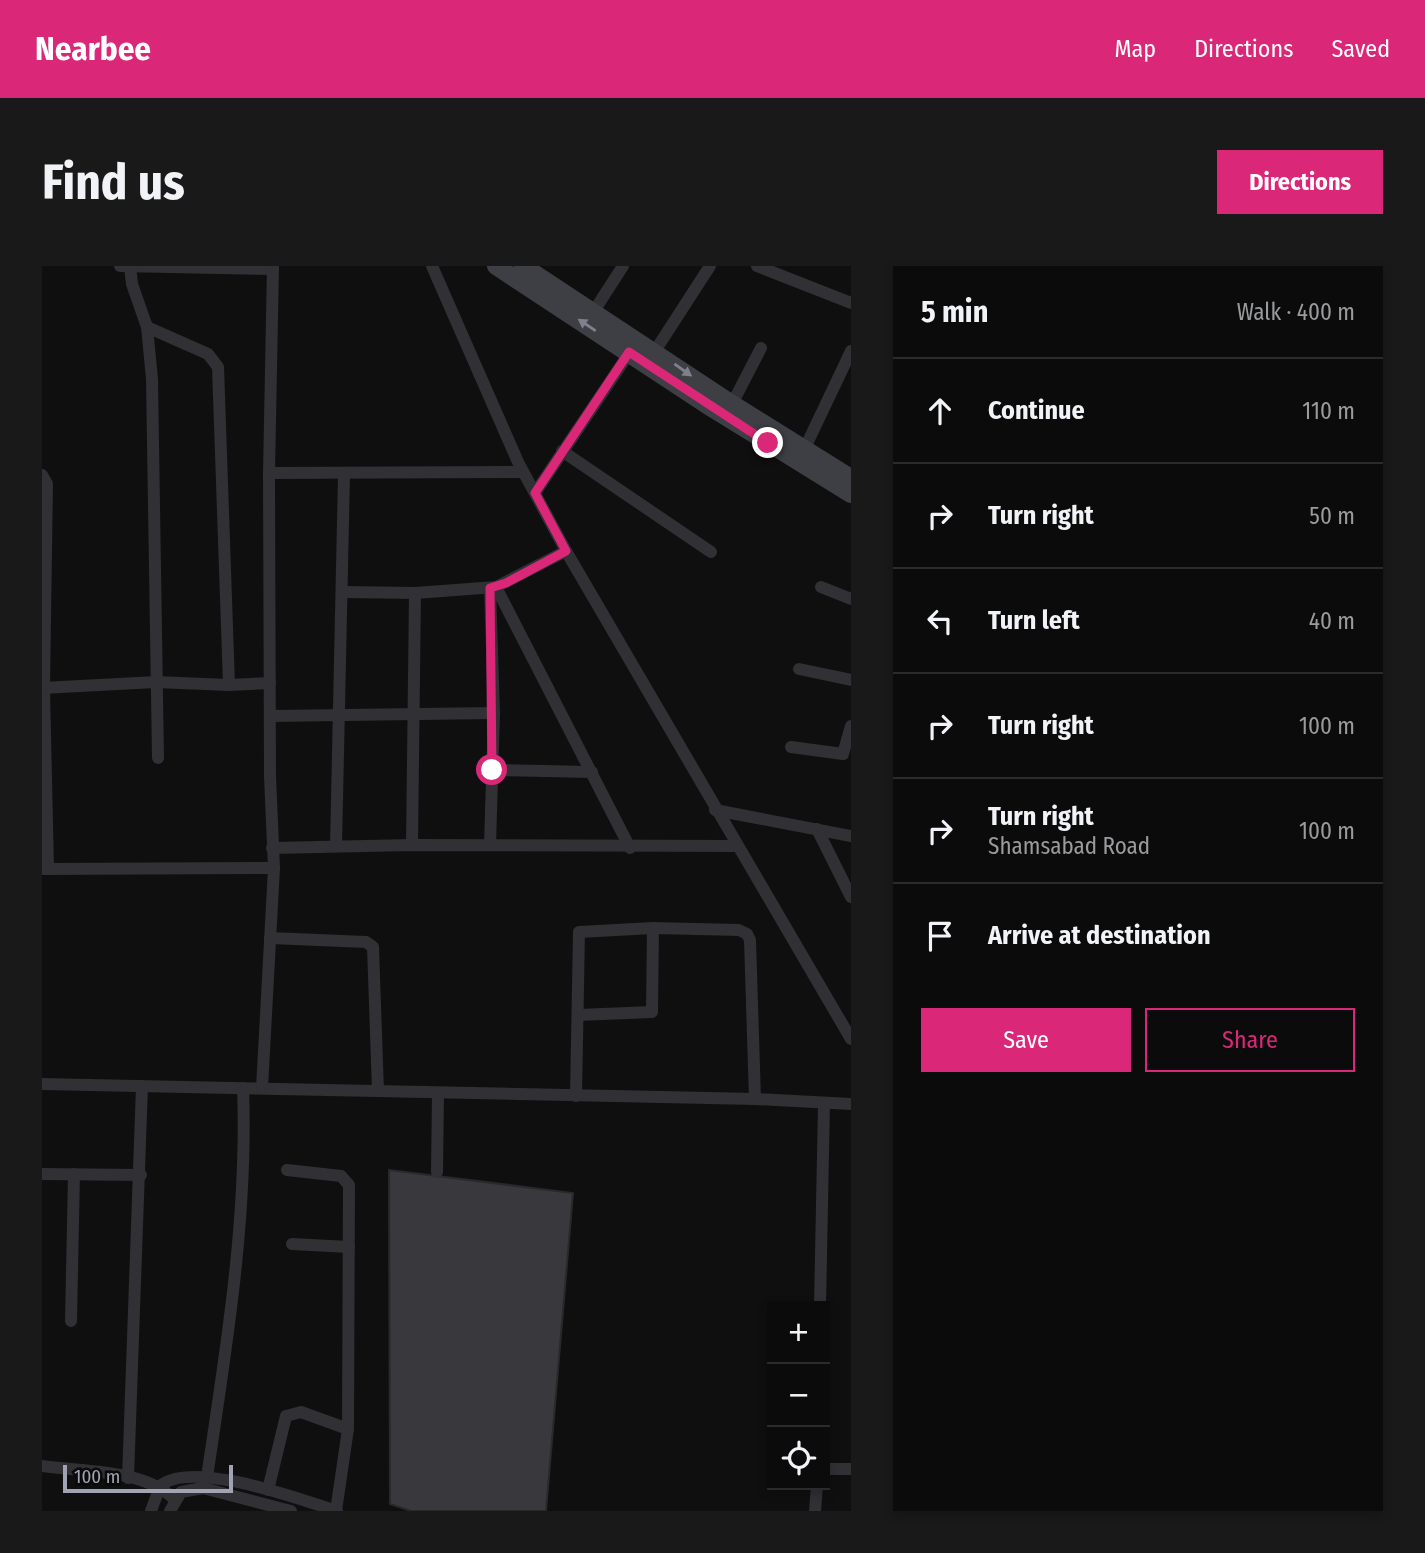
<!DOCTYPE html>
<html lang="en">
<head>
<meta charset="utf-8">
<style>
  :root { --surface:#0b0b0c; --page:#19191a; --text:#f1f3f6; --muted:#9a9b9d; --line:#2b2b2d; --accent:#db2777 }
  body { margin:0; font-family:"Fira Sans Condensed",sans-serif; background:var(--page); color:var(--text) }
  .controls { position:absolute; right:21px; bottom:21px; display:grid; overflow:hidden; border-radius:0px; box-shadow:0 4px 10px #0003 }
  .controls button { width:63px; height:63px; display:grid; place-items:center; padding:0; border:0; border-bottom:2px solid var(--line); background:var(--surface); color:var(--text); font:35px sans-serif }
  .scale { position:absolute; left:21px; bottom:18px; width:170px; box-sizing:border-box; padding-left:7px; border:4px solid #a0a3b1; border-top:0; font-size:19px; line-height:24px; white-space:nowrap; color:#a0a3b1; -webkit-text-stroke:5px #0a0a0b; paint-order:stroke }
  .stop { position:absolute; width:21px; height:21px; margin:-16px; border:5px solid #db2777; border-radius:50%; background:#fff }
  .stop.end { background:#db2777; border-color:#fff; box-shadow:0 2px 7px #0008 }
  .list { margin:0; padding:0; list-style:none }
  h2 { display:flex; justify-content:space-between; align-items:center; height:91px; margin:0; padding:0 28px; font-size:30px }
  h2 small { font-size:23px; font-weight:400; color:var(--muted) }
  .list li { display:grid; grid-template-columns:46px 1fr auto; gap:21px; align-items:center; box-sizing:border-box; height:105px; padding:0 28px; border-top:2px solid var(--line) }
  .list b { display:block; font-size:26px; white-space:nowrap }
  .list p { margin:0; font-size:23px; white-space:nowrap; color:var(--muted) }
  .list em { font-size:23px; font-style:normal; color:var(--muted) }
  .actions { display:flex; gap:14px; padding:21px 28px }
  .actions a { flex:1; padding:16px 0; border:2px solid var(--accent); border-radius:0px; text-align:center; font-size:24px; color:var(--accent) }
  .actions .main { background:var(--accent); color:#fff }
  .icon { flex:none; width:38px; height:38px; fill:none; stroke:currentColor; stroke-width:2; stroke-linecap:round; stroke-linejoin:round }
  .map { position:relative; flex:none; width:809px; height:1245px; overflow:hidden; border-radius:0px }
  header { display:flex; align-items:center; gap:42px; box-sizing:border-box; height:98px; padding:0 35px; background:var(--accent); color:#fff }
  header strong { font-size:33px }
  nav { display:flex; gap:38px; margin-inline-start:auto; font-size:24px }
  .intro { display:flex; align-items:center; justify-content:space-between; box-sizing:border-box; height:168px; padding:0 42px }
  h1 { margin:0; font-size:49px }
  .button { padding:18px 32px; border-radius:0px; background:var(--accent); color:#fff; font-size:24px; font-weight:700 }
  main { display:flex; gap:42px; padding:0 42px }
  aside { flex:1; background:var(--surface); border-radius:0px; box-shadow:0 4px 10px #0003 }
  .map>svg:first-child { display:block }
  .building { fill:#39393d; stroke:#29292c; stroke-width:2 }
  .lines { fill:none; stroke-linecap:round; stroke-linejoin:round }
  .street { stroke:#303035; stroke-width:12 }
  .secondary { stroke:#3e3f45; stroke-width:18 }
  .oneway { fill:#7e808b }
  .route { stroke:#db2777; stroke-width:9 }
</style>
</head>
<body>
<header>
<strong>Nearbee</strong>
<nav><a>Map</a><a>Directions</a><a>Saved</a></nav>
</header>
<div class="intro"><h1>Find us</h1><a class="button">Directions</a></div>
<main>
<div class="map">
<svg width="809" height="1245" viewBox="0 0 809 1245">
  <rect width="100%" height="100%" fill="#0f0f10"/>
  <!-- building -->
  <path class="building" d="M347,904L531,927L504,1245H369L348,1238Z"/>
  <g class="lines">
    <!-- street -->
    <g class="street">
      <path d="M78,0L231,3"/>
      <path d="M88,0L90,18L105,61L110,113L116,492"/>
      <path d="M390,0L476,196L524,285L809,773"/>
      <path d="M715,0L809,37"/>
      <path d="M552,45L581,0"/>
      <path d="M105,61L166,88L176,101L187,419L228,417"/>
      <path d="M613,85L668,0"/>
      <path d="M690,138L719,82"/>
      <path d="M762,184L809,85"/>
      <path d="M520,185L669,286"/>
      <path d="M227,207L481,206"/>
      <path d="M0,209L5,218L2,422L6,603"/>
      <path d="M493,227L590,83"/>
      <path d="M454,321L588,582"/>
      <path d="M779,321L809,333"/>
      <path d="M300,326L373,327L454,321L524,285"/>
      <path d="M757,403L809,414"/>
      <path d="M0,422L114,416L187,419"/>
      <path d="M228,450L452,447"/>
      <path d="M749,481L801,488L809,460"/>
      <path d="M450,504L550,506"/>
      <path d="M673,544L809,570"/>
      <path d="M775,563L809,631"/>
      <path d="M370,579L373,327"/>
      <path d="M448,579L452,447L448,322"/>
      <path d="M294,580L302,209"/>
      <path d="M230,582L370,579L695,580"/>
      <path d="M0,603L232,602"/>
      <path d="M228,672L324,676L331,681L336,825"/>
      <path d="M536,749L610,746L611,662"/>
      <path d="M0,818L713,833L809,838"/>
      <path d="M220,822L232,602L228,510L227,207L231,0"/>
      <path d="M534,830L537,666L611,662L697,664L705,668L708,674L713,833"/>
      <path d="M245,904L299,910L307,919L306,1163L294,1245"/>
      <path d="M395,906L396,827"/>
      <path d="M0,908L99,909"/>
      <path d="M250,978L307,981"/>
      <path d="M778,1040L782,837"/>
      <path d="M29,1055L32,908"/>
      <path d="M0,1200C41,1206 102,1203 132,1233"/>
      <path d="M783,1203H809"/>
      <path d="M165,1211C184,1083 206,952 201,822"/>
      <path d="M86,1212L100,820"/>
      <path d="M226,1224L244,1150L259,1146L306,1163"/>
      <path d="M109,1245L118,1220C149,1193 257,1233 295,1245"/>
      <path d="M128,1245L139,1226L161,1222L249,1245"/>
      <path d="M773,1245L775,1219"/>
    </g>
    <!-- secondary -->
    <g class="secondary">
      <path d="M454,0L665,139L809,228"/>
      <path d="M481,0L690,138L809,212"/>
    </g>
  </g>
  <!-- one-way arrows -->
  <defs><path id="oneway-solid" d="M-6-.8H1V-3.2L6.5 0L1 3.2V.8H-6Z" transform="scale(1.75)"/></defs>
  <g class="oneway">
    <use href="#oneway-solid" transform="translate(545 59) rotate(-146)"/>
    <use href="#oneway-solid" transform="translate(641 104) rotate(35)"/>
  </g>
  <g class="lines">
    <!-- route -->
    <path class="route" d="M450,504L448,322L464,317L524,285L493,227L587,86L726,177"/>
  </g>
</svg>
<div class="controls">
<button>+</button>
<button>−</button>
<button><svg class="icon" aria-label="locate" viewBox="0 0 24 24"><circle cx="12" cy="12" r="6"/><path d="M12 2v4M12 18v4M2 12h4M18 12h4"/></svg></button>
</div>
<div class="scale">100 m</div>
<div class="stop" style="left:450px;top:504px"></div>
<div class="stop end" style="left:726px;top:177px"></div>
</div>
<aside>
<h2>5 min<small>Walk · 400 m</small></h2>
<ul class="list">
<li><svg class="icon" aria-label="ahead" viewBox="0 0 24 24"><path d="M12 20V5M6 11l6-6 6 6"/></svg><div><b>Continue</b></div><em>110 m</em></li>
<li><svg class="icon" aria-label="right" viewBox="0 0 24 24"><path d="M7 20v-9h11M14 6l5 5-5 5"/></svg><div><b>Turn right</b></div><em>50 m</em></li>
<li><svg class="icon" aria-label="left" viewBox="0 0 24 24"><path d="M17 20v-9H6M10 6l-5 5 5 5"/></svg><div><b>Turn left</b></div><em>40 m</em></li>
<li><svg class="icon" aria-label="right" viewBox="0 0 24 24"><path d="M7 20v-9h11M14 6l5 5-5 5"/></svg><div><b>Turn right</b></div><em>100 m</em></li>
<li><svg class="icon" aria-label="right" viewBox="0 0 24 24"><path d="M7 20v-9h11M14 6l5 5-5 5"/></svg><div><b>Turn right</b><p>Shamsabad Road</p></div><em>100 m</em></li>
<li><svg class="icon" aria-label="arrive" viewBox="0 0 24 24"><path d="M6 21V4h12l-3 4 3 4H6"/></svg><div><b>Arrive at destination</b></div></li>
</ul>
<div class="actions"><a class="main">Save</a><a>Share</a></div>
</aside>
</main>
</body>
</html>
